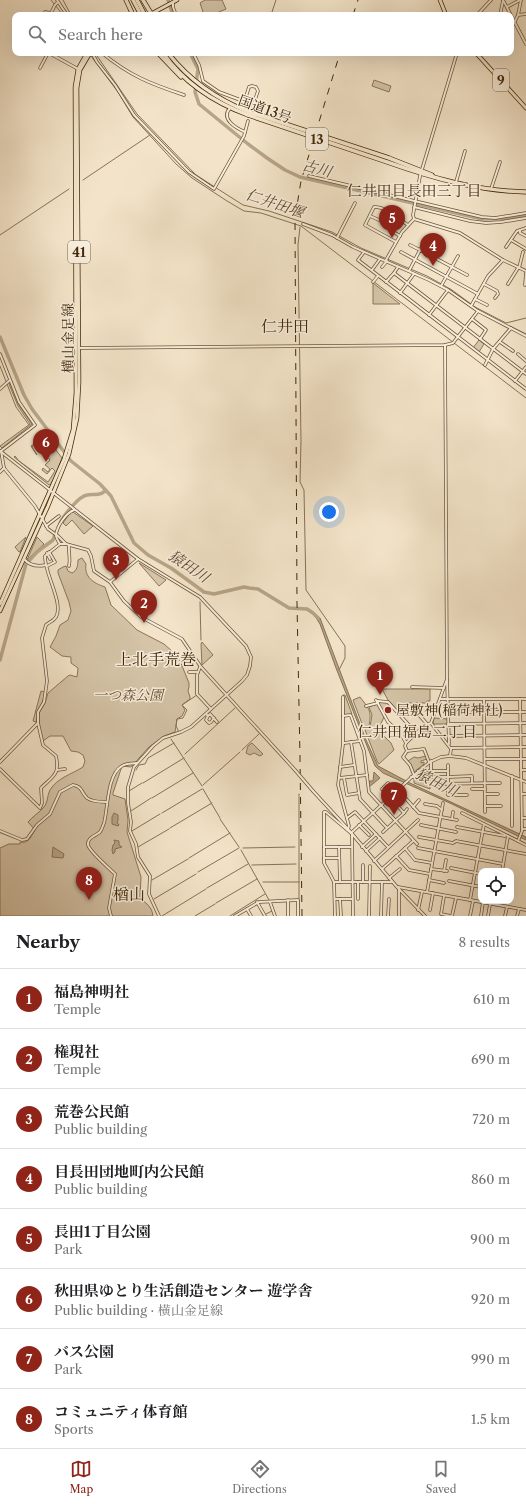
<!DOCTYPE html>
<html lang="en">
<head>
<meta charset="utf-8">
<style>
  :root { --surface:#fff; --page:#f2f2f2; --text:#202124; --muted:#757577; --line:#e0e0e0; --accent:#8f2418 }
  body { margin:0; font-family:"Libre Caslon Text","Noto Serif JP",serif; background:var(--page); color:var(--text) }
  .controls { position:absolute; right:12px; bottom:12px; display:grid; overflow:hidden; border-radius:8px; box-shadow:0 4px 16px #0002 }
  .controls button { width:36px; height:36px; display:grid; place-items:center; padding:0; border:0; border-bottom:1px solid var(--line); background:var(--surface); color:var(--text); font:20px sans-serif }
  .you { position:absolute; left:329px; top:512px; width:14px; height:14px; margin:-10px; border:3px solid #fff; border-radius:50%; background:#1a73e8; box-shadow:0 0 0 6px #1a73e833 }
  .badge { display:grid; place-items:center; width:26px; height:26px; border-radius:50%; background:var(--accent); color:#fff; font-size:13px; font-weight:700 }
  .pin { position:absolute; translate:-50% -33px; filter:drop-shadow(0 1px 2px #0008) }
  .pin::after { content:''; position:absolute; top:21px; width:14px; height:12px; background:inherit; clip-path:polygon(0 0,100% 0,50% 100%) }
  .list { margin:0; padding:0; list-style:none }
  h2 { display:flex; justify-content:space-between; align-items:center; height:52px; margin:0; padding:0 16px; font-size:17px }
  h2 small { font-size:13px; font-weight:400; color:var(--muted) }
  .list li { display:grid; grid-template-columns:26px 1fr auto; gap:12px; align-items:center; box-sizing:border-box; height:60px; padding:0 16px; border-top:1px solid var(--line) }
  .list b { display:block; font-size:15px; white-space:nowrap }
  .list p { margin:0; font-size:13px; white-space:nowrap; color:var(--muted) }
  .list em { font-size:13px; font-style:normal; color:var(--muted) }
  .icon { flex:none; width:22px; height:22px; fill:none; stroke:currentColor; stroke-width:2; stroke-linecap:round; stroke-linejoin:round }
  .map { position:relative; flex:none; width:526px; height:916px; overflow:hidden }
  .search { position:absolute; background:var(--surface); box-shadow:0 4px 16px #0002; left:12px; right:12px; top:12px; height:44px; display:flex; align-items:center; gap:10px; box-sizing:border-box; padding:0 14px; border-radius:8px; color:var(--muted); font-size:15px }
  .sheet { height:532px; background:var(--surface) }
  nav { display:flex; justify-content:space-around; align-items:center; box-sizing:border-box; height:56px; border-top:1px solid var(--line); background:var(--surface); font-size:11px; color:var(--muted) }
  nav a { display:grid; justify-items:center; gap:2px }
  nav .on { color:var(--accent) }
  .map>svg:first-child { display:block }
  .green { fill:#d5c4a8; stroke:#8c7658 }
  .water { fill:#b7a487; stroke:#887254 }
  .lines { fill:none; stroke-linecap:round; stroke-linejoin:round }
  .stream { stroke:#887254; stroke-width:1 }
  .river { stroke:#b7a487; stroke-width:3.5 }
  .minor-casing { stroke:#6e5738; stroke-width:3.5 }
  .major-casing { stroke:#422808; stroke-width:4.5 }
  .highway-casing { stroke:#422808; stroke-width:5 }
  .minor { stroke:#f7eddc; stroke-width:2 }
  .major { stroke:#f3e4c9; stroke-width:3 }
  .highway { stroke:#f3e4c9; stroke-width:3.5 }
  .rail { stroke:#422808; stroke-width:1; stroke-dasharray:7 7; stroke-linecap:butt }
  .minor-bridge-casing { stroke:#6e5738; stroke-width:3.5; stroke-linecap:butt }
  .highway-bridge-casing { stroke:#422808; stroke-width:5; stroke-linecap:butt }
  .minor-bridge { stroke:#f7eddc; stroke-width:2 }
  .highway-bridge { stroke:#f3e4c9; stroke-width:3.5 }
  .poi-dot { fill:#8f2418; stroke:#f7eddc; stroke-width:1.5 }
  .labels { text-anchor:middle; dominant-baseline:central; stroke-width:3; stroke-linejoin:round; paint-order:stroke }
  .shield { fill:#f7eddc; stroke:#786348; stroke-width:1 }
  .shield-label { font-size:13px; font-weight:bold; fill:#422808 }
  .street-label { font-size:14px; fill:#422808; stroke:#f7eddc }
  .park-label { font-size:14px; font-style:italic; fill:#674f30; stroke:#f7eddc }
  .poi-label { font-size:14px; fill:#422808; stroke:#f7eddc; text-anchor:start }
  .water-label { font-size:15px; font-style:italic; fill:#654d2e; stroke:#f7eddc }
  .neighbourhood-label { font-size:15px; fill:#422808; stroke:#f7eddc }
  .quarter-label { font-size:16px; fill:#422808; stroke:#f7eddc }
</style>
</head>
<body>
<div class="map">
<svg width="526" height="916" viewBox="0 0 526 916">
  <rect width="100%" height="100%" fill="#f3e4c9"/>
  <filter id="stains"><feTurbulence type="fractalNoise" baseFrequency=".005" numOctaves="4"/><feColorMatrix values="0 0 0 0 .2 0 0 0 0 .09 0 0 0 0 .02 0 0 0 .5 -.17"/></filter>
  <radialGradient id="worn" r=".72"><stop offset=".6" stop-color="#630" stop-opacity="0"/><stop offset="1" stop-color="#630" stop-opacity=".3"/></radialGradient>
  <!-- green -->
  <g class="green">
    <path d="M205,0H222L226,9L212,15H204L200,3Z"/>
    <path d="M374,80L391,86L389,92L372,86Z"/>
    <path d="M373,283L400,304H373Z"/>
    <path d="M479,340L484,344L479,352L473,348Z"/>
    <path d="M10,383L19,405L32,424L2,448L0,446L30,424L18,406L9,384Z"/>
    <path d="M43,437L48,444L47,445L44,440L37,445L36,444L32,447L37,455L31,446Z"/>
    <path d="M53,446L62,458L52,484L49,485L14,457L15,456L19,461L48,482L55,471L52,468L47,474L42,470L43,468L48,472L50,469L45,465L50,460L44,452Z"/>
    <path d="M73,512L93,526L84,534L72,520L66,526L63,523L70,513Z"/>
    <path d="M26,537L20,552H19L15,547Z"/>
    <path d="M37,537L44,544L27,560Z"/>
    <path d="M82,558L86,564C84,577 93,583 105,587L111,605L137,630L164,644L173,652L180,661L189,683V687L188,691L190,697V699L182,705L185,710L182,716L177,719L175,732L164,736L149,747L131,767L122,766L113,793V795L125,799L128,820L127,832L141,877L140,898C147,904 152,907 153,916H0V848L9,844H20V842C29,844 31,836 35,830L28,822C33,816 39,813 44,807C48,802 47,796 50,790C57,778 72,774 83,767L85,761L83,755L78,752L71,751L63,736H50L43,741L39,724V713L45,703L48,693L68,676L70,675L77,677L78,668L71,663V657L62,656L50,647L56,636L60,625L68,620L71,611L69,602L58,573V570L63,567L66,566L68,571L72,573C77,571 78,565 78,560Z"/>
    <path d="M139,563L166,580L159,586Z"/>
    <path d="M202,642L213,655L202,665L201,644Z"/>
    <path d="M382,689H430V701H427L426,703H401V705L398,706V711L388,700Z"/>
    <path d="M41,691L45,692C43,703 38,712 36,722L33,721Z"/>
    <path d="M343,695H345L352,714L345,715L344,714Z"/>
    <path d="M360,697C369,709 372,710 369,726L364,729L353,700Z"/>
    <path d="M378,702H388L390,706L384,715Z"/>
    <path d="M377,704L384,717L379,728L380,732L391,743L394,750L379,764L377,761L365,730L370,727L372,715L369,707Z"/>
    <path d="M434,718L448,719V724H433Z"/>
    <path d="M252,743L263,754L260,756L254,753L250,755L246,753L248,746Z"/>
    <path d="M426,756L427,759L421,761V763L424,762V764L413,773L408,761L414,757L418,758Z"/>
    <path d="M414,778H430V789L414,783Z"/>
  </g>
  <!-- water -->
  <g class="water">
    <path d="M313,613L320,618L366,740L378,766L410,783L526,837V840L452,804L383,773L375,766L336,668L320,624Z"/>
    <path d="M374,772L380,778L369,787V781H373Z"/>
    <path d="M114,813L118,815V821L117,822L119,825L118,826L112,824V817Z"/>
    <path d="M114,840L119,841V845L122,847L115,849V852L113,854L112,850L113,845L115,843Z"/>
    <path d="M53,847L64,854L63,858L52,857Z"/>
  </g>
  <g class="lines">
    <!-- stream -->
    <g class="stream">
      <path d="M51,0L63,15"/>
      <path d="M63,0L71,15"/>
      <path d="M271,15L276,0"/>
      <path d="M95,53L137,114L196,175L243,205L269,211L332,232L361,248L427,276L452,290L471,304"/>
      <path d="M91,56L118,92L133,117L176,164L192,178L227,201L244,211L261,213L301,226L526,398"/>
      <path d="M83,180L150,135"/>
      <path d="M300,227L298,245L301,441L300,482L304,490L306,590L345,646V658L339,670"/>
      <path d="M0,235L69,189"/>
      <path d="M473,306L506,323L526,318"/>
      <path d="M510,326L526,334"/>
      <path d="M0,366L16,407L29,425"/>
      <path d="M203,593L204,592"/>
      <path d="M200,602L201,640"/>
      <path d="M178,731V730L176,726L177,719L183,718L187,710L182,705L197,695"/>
      <path d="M171,739L202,786"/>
      <path d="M242,750L259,734"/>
      <path d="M185,754L235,708"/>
      <path d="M136,770L139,765L145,764L148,758L174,743"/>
      <path d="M143,783L184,758"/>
      <path d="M203,785L240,752"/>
      <path d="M203,789L220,818"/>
      <path d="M129,791L142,783"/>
      <path d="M299,794V916"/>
      <path d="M152,798L193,773"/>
      <path d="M131,811L151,798"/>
      <path d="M162,813L202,789"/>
      <path d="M220,819L239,847"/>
      <path d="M170,828L212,803"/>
      <path d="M132,831L160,814"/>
      <path d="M138,847L169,829"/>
      <path d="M243,848L295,847"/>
      <path d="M241,850L269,900"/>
      <path d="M189,858L230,833"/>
      <path d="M252,865L296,864"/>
      <path d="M198,872L239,848"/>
      <path d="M152,880L188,859"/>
      <path d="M263,882H299"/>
      <path d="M207,888L248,864"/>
      <path d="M154,899L196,874"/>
      <path d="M216,903L257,879"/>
      <path d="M266,914L272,911"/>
      <path d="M162,916L206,889"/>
      <path d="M195,916L215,904"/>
      <path d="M230,916L265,894"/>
    </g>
    <!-- river -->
    <g class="river">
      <path d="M168,0L173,15"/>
      <path d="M190,53L198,69L195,92L199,104L248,144L267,158L285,170L300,177L482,219L510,218L526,215"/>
      <path d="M0,337L24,395L32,409L71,461L100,484L111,496L134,543L148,555L171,568L204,592L214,594L244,587L249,588L258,589L289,608L307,609L313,613L318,618"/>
      <path d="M60,523C64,515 79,496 87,495C94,493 99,497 105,491"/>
      <path d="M0,660L26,564L37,552L53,540L56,532"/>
    </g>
    <!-- minor casing -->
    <g class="minor-casing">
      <g id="minor">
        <path d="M57,0L67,15"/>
        <path d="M503,0L526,44"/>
        <path d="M173,2V7L176,15"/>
        <path d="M507,7L520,0"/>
        <path d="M44,15L45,12L51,13L55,5L58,2"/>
        <path d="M477,15L491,0"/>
        <path d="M500,15L503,1"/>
        <path d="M518,15L526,14"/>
        <path d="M515,21L518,15L521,0"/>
        <path d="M49,53L78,69"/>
        <path d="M92,53L97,62L115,85L134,115L189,172L214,189L244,136L248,121"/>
        <path d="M102,53C130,76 151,84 184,95"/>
        <path d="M193,53L199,65L203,81L219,92L243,101"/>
        <path d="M40,68L48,53"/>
        <path d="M247,102L253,105"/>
        <path d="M230,108C220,119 236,128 245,132"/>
        <path d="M242,109L249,87L252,86L256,87L258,91L252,108"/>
        <path d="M309,176L482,217L495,218L526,213"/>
        <path d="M456,182L465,151"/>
        <path d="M491,189L500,162"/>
        <path d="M414,207L470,221L486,223L501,222L526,218"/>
        <path d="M370,216L379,220"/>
        <path d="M414,219L413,215L420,176L457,53"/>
        <path d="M414,219L460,233L503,260L526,271"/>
        <path d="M303,224L332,235L353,247L429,280L448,290L478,311L526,336"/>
        <path d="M392,231L400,236"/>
        <path d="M520,231V233L526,236"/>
        <path d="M337,238L355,203"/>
        <path d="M511,240L526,249"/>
        <path d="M396,242L365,225L374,207C385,206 399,219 408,225"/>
        <path d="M410,245L420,250L427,238"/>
        <path d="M506,247L517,231L526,228"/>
        <path d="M364,252L358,260L526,389"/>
        <path d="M401,252L478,294"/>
        <path d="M431,256L435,248"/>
        <path d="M386,260L402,232L414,219"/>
        <path d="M382,267L387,261"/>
        <path d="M519,268L523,252"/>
        <path d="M372,270L380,259"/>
        <path d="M409,271L420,250L467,275"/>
        <path d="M394,273L398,267"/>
        <path d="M373,282L378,276"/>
        <path d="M386,282L394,273L526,374"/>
        <path d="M484,284L497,291L498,294L495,298"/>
        <path d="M508,284L518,268"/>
        <path d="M525,285L526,273"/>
        <path d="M441,286L458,256"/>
        <path d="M400,293L414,274"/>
        <path d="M475,299L487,305"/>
        <path d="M471,306L488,276L503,260"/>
        <path d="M429,315L448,290"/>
        <path d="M472,319L486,330L480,339"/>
        <path d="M500,342L513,351"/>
        <path d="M445,345L447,679L431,723L451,749L450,756"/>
        <path d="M79,348L445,345L453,343L478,311"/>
        <path d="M0,354L19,402L35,425L1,451L4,468L35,506L48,529L58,536L66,544"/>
        <path d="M518,354L526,361"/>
        <path d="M485,365L493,349L511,328"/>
        <path d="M515,381L526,367"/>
        <path d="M0,389L10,380"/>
        <path d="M0,451L138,559L200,597L246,646L251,657L250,666L247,675L242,681L191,727L181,732L163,738L153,746L134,767L128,787V803L131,822L130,831L136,844L138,857L150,876L149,894L159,916"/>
        <path d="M0,472L4,468"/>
        <path d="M46,526L59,516"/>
        <path d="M60,544C58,541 56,538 56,535C57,526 66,513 74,510"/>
        <path d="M69,545C68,553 71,558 69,566"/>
        <path d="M47,553L50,559"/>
        <path d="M24,559C30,566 37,567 46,565"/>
        <path d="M47,566L55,562L49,552"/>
        <path d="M110,582L138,559"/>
        <path d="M200,667L197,675V694L211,709"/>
        <path d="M189,672H198"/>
        <path d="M447,680L449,744"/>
        <path d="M412,687L444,688"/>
        <path d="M343,697V744L338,785L349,826L348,829"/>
        <path d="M440,699H526"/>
        <path d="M376,700L388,722L401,734L406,743L405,746L407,751L403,757L410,765L414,775"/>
        <path d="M484,700L485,812"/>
        <path d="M377,701L388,702L417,734"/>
        <path d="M366,706L378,703"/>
        <path d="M448,712H526"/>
        <path d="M206,714L208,716L210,714L217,722"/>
        <path d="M208,716L206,720L209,723L211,722L214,718"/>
        <path d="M343,716L350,715L351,716L364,751L369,792L417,844"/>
        <path d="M420,716L427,724"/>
        <path d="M448,724L526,723"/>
        <path d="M449,736L526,735"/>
        <path d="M351,742L360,799L387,828"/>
        <path d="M344,743L360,741"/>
        <path d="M406,743L424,726L431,723"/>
        <path d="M451,748L526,747"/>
        <path d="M407,751L424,749L429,762"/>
        <path d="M485,759H526"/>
        <path d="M431,761V771"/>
        <path d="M0,762L38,723"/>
        <path d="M448,765V777L472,776V783"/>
        <path d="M340,767L354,765"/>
        <path d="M0,769L40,808L42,803L41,788C53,776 60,775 56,756L43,745L38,723V712L44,702L47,681L42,638L46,625C49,622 54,621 56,617C64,603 44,573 45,556L60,544H66L88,550L91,556L94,571L110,582L124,601L141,617L182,639L201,667L295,770"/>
        <path d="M57,770L65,769"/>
        <path d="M521,770H526"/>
        <path d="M418,771H448"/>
        <path d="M512,776V826"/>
        <path d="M411,777H448V795H467"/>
        <path d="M339,778L367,775"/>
        <path d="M344,778L347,795L359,793"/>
        <path d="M431,784L500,783"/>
        <path d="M472,789H485"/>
        <path d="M398,790L419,813L457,820"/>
        <path d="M313,791L348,829L397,887L425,916"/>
        <path d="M485,794H498"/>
        <path d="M522,794H526"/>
        <path d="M425,804L437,806L442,810"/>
        <path d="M485,806H501"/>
        <path d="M413,807L419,800"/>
        <path d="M404,813L407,809"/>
        <path d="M462,813L526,845"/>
        <path d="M347,818L355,812L388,847"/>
        <path d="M522,818H526"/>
        <path d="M452,819L453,812"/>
        <path d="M359,825L369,835"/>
        <path d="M421,825L456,832"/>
        <path d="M457,827L505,836"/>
        <path d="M522,829H526"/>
        <path d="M0,831L22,840L27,839L37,825L50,814L60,792L73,785C82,786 81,792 87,798C92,802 101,802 107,802"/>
        <path d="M383,832L404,813L382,789L388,783"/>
        <path d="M351,833L414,775L430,762L441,757L450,756L466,758L526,782"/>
        <path d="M352,835L353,916"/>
        <path d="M419,837L453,843L456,841L526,854"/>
        <path d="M518,841L522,831L520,699"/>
        <path d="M324,847H351"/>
        <path d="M339,847L340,882"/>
        <path d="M362,847L376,834"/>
        <path d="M405,848L415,860L432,863"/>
        <path d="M418,848L503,864"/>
        <path d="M366,851L380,838"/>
        <path d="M396,856L409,870L430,874"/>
        <path d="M324,858H339"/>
        <path d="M374,861L418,820"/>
        <path d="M363,865V882"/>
        <path d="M451,868L481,874"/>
        <path d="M382,869L413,841"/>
        <path d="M431,869L447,871"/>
        <path d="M444,871L446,860"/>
        <path d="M502,871L508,836"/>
        <path d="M389,878L400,869"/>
        <path d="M429,880L444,883"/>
        <path d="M449,881L481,887"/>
        <path d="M334,882H392"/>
        <path d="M398,887L526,910"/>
        <path d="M427,892L443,803"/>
        <path d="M444,896L441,914L451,916"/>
        <path d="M335,899H352"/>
        <path d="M340,899L341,916"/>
        <path d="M358,899V882"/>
        <path d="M288,900V916"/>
        <path d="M470,900L484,824"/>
        <path d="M257,902L265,916"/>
        <path d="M270,902L275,916"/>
        <path d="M247,909L251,916"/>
        <path d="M418,910L422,892"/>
        <path d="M430,910L433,893"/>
        <path d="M111,916L109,908L115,874C109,868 90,852 88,845C87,837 96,836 100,832C102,829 103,826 104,823C108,809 107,774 122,766C126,763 132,764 137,763"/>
        <path d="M235,916L259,902L298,900V916"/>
        <path d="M335,916L334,882L331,876L324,863V812H326L352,834"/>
        <path d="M369,916L370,866"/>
        <path d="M381,916L382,882"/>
        <path d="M388,916L389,899"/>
        <path d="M399,916V889"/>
        <path d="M452,916L456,898"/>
        <path d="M470,916L473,901"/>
        <path d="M481,916L483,902"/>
        <path d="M488,916L490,904"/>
        <path d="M505,916L507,907"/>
        <path d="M517,916L519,909"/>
      </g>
    </g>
    <!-- major casing -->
    <g class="major-casing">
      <g id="major">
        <path d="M440,0L446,15"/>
        <path d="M149,15L177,0"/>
        <path d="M476,53L526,108"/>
        <path d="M0,604L64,459L73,430L76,393L75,87L78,69L87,53"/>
        <path d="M0,611L48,506L69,454L77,418L79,382L77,88L80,70L90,53"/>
      </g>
    </g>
    <!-- highway casing -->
    <g class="highway-casing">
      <g id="highway">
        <path d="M126,0L133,15"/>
        <path d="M133,0L141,15"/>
        <path d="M137,0L145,15"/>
        <path d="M143,0L152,15"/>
        <path d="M158,53L181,77"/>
        <path d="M163,53C184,83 213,102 248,115"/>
        <path d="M168,53C190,81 216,99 249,112"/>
        <path d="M389,158L432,175"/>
        <path d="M387,162C432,178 478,191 526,192"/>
      </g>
    </g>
    <!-- minor -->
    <use href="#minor" class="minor"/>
    <!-- major -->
    <use href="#major" class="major"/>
    <!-- highway -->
    <use href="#highway" class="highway"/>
    <!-- rail -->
    <g class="rail">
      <path d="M353,15L358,0"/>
      <path d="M302,916L300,758L297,603L295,218L301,181L340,53"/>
    </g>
    <!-- minor-bridge casing -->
    <g class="minor-bridge-casing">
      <path id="minor-bridge" d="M295,770L313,791"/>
    </g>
    <!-- highway-bridge casing -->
    <g class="highway-bridge-casing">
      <g id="highway-bridge">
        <path d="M249,112L389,158"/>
        <path d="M248,115L387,162"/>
      </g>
    </g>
    <!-- minor-bridge -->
    <use href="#minor-bridge" class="minor-bridge"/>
    <!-- highway-bridge -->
    <use href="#highway-bridge" class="highway-bridge"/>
  </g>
  <!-- markers -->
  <circle class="poi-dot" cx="388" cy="710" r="4"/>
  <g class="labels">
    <!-- shield labels -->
    <g class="shield">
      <rect x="493" y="69" width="16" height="22" rx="3"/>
      <rect x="306" y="128" width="22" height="22" rx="3"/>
      <rect x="68" y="241" width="22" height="22" rx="3"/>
    </g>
    <g class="shield-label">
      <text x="501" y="80">9</text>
      <text x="317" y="139">13</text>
      <text x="79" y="252">41</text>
    </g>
    <!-- street labels -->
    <g class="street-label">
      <text transform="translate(265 109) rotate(20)">国道13号</text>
      <text transform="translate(68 338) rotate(-90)">横山金足線</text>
    </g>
    <!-- park labels -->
    <g class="park-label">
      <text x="128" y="695">一つ森公園</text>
    </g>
    <!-- poi labels -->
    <g class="poi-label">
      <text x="396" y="710">屋敷神(稲荷神社)</text>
    </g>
    <!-- water labels -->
    <g class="water-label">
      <text transform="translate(317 168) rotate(15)">古川</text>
      <text transform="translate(275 203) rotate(19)">仁井田堰</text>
      <text transform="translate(189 566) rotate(34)">猿田川</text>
      <text transform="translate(437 782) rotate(26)">猿田川</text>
    </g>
    <!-- neighbourhood labels -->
    <g class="neighbourhood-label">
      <text x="414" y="190">仁井田目長田三丁目</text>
      <text x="417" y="731">仁井田福島二丁目</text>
    </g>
    <!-- quarter labels -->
    <g class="quarter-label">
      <text x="285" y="326">仁井田</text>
      <text x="156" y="659">上北手荒巻</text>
      <text x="129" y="894">楢山</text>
    </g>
  </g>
  <rect width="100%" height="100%" filter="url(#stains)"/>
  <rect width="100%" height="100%" fill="url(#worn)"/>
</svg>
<div class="controls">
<button><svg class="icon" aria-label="locate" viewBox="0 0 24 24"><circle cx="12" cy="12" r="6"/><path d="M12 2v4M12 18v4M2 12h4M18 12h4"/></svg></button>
</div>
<div class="you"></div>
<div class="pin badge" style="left:380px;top:695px">1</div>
<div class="pin badge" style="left:144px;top:623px">2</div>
<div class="pin badge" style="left:116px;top:580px">3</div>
<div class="pin badge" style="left:433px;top:266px">4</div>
<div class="pin badge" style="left:392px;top:238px">5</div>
<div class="pin badge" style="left:46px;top:462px">6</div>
<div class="pin badge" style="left:394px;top:815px">7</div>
<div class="pin badge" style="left:89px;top:900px">8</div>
<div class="search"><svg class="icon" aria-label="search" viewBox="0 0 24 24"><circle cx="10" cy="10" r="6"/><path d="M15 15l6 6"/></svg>Search here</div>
</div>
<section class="sheet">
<h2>Nearby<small>8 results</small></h2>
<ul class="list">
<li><span class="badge">1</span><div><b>福島神明社</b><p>Temple</p></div><em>610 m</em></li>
<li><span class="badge">2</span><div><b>権現社</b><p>Temple</p></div><em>690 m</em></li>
<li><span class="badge">3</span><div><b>荒巻公民館</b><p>Public building</p></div><em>720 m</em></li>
<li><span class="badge">4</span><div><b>目長田団地町内公民館</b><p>Public building</p></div><em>860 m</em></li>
<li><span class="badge">5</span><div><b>長田1丁目公園</b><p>Park</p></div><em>900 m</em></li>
<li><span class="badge">6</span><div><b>秋田県ゆとり生活創造センター 遊学舎</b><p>Public building · 横山金足線</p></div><em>920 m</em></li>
<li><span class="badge">7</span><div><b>バス公園</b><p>Park</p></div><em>990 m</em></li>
<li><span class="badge">8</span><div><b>コミュニティ体育館</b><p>Sports</p></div><em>1.5 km</em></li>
</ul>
</section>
<nav>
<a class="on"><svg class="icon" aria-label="map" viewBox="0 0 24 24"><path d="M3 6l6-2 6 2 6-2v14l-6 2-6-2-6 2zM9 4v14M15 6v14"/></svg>Map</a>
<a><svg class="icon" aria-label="directions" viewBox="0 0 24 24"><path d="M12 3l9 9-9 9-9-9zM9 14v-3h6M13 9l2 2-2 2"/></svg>Directions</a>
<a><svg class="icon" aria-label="saved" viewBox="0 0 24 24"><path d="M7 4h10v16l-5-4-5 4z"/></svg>Saved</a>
</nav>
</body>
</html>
